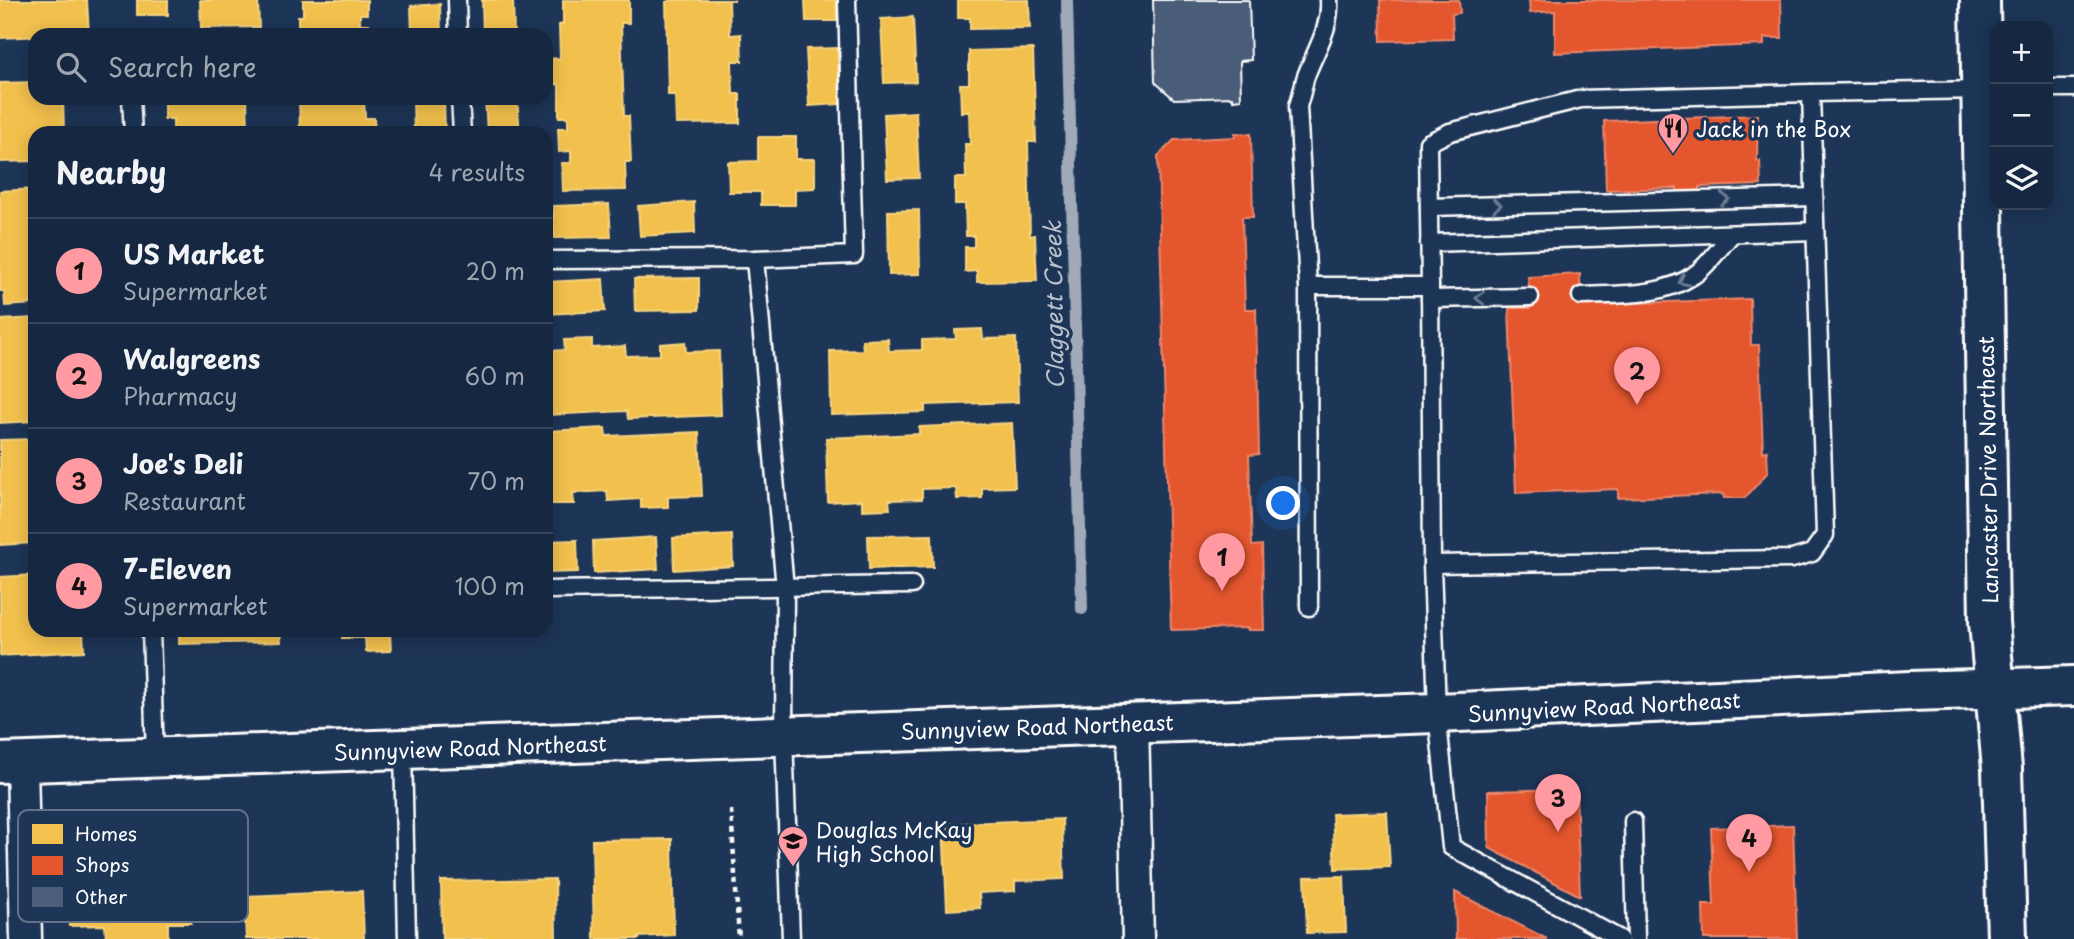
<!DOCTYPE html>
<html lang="en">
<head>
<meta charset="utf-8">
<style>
  :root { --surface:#162841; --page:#1f3048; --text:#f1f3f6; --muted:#9ea6b1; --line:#35445a; --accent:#ff9aa2 }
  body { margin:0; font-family:"Playpen Sans",sans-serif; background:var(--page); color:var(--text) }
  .controls { position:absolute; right:21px; top:21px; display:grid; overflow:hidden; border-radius:14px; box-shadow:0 4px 18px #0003 }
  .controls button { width:63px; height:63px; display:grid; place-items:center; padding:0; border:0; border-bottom:2px solid var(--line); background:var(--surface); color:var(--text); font:35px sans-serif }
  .you { position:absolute; left:1284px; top:504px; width:24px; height:24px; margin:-18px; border:5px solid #fff; border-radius:50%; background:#1a73e8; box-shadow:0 0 0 10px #1a73e833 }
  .badge { display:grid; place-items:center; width:46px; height:46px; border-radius:50%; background:var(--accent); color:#111; font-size:23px; font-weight:700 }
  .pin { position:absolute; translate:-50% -58px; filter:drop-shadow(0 2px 4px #0008) }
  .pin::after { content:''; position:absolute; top:37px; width:24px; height:21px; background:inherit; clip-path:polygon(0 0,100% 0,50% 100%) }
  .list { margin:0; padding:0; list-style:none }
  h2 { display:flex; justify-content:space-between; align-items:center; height:91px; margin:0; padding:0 28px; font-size:30px }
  h2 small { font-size:23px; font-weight:400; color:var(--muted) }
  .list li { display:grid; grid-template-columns:46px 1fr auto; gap:21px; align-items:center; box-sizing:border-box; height:105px; padding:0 28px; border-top:2px solid var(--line) }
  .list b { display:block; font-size:26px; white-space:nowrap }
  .list p { margin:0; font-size:23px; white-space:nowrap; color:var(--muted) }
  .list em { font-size:23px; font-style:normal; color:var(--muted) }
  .icon { flex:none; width:38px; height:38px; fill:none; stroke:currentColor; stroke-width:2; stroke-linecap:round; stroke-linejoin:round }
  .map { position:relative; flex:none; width:2074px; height:939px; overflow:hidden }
  .search { position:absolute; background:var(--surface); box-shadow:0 4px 18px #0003; left:28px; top:28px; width:525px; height:77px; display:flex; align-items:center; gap:18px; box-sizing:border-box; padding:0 24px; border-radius:21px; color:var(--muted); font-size:26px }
  .panel { position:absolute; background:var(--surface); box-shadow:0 4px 18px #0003; left:28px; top:126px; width:525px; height:511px; border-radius:21px }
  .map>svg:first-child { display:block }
  .homes { fill:#f2c14e; stroke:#f6d483; stroke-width:2 }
  .shops { fill:#e4572e; stroke:#ec896d; stroke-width:2 }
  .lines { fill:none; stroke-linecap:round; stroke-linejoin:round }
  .stream { stroke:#a0aab8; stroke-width:12 }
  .building { fill:#4a5d79; stroke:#fff; stroke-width:2 }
  .lane-casing { stroke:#fff; stroke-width:21 }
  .street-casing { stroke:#fff; stroke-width:35 }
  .secondary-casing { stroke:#fff; stroke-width:44 }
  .primary-casing { stroke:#fff; stroke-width:44 }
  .path { stroke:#fff; stroke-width:4.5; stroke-dasharray:5 5; stroke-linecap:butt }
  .lane { stroke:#1d3557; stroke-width:16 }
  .street { stroke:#1d3557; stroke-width:30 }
  .secondary { stroke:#1d3557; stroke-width:38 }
  .primary { stroke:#1d3557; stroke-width:38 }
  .oneway { stroke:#6c7c92 }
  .labels { text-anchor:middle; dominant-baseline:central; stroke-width:7; stroke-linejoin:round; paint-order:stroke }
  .poi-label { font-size:21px; fill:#fff; stroke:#1d3557; text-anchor:start }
  .street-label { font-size:21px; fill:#fff; stroke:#1d3557 }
  .water-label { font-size:23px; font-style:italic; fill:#b8c0ca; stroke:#1d3557 }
  .key { fill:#1d3557; stroke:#617289; stroke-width:2 }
  .key-label { font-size:19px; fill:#fff }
</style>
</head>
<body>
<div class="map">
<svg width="2074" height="939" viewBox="0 0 2074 939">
  <rect width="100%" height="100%" fill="#1d3557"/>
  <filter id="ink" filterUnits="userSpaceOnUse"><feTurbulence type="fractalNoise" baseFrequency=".0143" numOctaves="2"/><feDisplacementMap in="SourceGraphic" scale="14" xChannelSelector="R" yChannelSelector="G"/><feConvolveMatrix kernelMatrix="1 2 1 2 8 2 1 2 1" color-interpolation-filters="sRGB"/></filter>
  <g filter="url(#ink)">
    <!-- homes -->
    <g class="homes">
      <path d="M0,0H87L89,34L0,38Z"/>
      <rect x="137" y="0" width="31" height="15"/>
      <path d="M200,0H258L259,27L201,28Z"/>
      <path d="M303,0H367V14H360V24H369V35H298V16H303Z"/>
      <path d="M482,0H513L514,35H483Z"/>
      <path d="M563,0H629V23H621L624,116H629L631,162H625L626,190L563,191L562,163H571V151L559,152L558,128H568V117H559V84L549,85L548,59L560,58L559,25L563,24Z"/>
      <path d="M672,0H735H729L730,35L741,34L742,61H732L733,94H740V123L676,124L675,95H668L666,2Z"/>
      <path d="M805,0H836L837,21H806Z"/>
      <path d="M958,0H1029L1030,28L970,29V18H958Z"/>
      <path d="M440,4L441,35H412L411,6Z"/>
      <path d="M913,17L916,82L884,83L881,19Z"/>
      <path d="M837,48L840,104L809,106L806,49Z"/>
      <path d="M1033,49L1036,142H1028L1030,236L1035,235L1037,281L977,282V271L965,272V247H974V236H966L965,204H955V178H966L965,144H970L969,112H961L960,84H969V51Z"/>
      <path d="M35,82V98H63L64,133H35V161L0,162V83Z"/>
      <path d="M164,98H247L248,133H173V119H164Z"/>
      <path d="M299,98H364L365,118H374L375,133H300Z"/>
      <path d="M485,98H517L520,133H487Z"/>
      <path d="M413,100H444L445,133H414Z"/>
      <path d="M916,112L919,178L887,179L884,114Z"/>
      <path d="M758,137H796V159H815V188L795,189V205H761V192H729L728,162L758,161Z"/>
      <path d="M35,189V304L5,306L4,291H0V191Z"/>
      <path d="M694,202L695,233L640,236L638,206Z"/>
      <path d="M609,204L611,237L554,238L553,206Z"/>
      <path d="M919,210L920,274L889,275L888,211Z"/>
      <path d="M699,278V310L635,311L634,279Z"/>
      <path d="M603,279L605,311L546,314V282Z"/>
      <path d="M35,318V421L0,423V320Z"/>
      <path d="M982,329L983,339L1016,338L1018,402L925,405V412L831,415L830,351L863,350L862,340L888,339L889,351L922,350V340L956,339L955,330Z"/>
      <path d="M592,339V348L625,346L626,356L660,355V344L685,342L686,352L719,351L721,415L628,419L627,411L546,415V351L565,350L564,340Z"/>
      <path d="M1012,423L1015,487L982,488V498L957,499L956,488L922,489V499L889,500L890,509L862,510V500L828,502L826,438L919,434V427Z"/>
      <path d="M605,428L606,436L699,432L702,496L668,497V507L641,508V499L608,501L607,491L573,493L574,504H548L546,431Z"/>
      <path d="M35,439V543L0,545V440Z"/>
      <path d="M732,535L733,566L674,570L673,538Z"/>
      <path d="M932,535L933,567L869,569L868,536Z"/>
      <path d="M656,537L658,569L594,573L593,541Z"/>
      <path d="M577,540L578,572L546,573V541Z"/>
      <path d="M35,575V630H83L84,651L0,656V577Z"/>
      <path d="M179,630H280L281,642L179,644Z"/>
      <path d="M342,630H446V632L390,633L391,651L366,652L365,638H342Z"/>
      <path d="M1387,812L1390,867L1335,869L1332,814Z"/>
      <path d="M1062,819L1064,879L1015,881V891L979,893L980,908L947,910L943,824Z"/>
      <path d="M672,839L674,935L639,937V939H594L592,840Z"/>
      <path d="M190,868L191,923H168V939H106L105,925L69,926L68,869Z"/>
      <path d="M1344,876L1346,932L1307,933L1305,877Z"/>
      <path d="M555,879L556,939H442L441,881Z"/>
      <path d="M362,891L364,939H246L244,896Z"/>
    </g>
    <!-- shops -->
    <g class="shops">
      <path d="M1380,0H1459L1460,13L1452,14L1453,39L1381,41Z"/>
      <path d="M1529,0H1781L1782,38H1764V45L1555,53V11L1530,13Z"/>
      <path d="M1758,115L1757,161H1760L1761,185L1700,187L1701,196L1678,197L1677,188L1606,190L1604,121Z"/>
      <path d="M1235,133L1251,134L1253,217H1242L1245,309H1256L1259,454L1249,455L1252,546L1262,545L1264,630H1248V628L1171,630L1158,156L1174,140L1235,137Z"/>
      <path d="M1580,274L1581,305L1750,299L1751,345H1759L1763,452L1767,451L1768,472L1745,498H1724L1723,494L1618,498V489L1516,493L1509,308H1531L1528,277Z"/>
      <path d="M1576,789L1580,896L1489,848L1488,791Z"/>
      <path d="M1793,825L1797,939H1704L1703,905H1714L1711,828Z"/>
      <path d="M1455,892L1547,939H1456Z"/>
    </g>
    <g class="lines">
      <!-- stream -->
      <path class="stream" d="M1067,0L1082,609"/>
    </g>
    <!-- building -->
    <path class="building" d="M1153,0H1249L1251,60L1240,61L1241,99L1233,100V97L1174,99L1155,82Z"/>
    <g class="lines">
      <!-- lane casing -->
      <g class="lane-casing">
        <g id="lane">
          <path d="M457,0L458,35"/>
          <path d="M2048,88H2074"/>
          <path d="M131,98L133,133"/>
          <path d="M460,98L462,133"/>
          <path d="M1429,207L1814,197"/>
          <path d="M1429,243L1815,231"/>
          <path d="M755,259L785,588L784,735L791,939"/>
          <path d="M546,260L755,259L854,255L847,0"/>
          <path d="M1308,286L1298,106C1301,97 1303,88 1305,79C1314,52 1331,30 1329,0"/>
          <path d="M1430,286L1428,143L1450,132L1581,99L1811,93"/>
          <path d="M1581,296C1618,294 1662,297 1694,275C1708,266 1720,247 1732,234"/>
          <path d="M1430,299L1530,297"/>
          <path d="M1432,564L1792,559L1812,553L1825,535L1811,93L1982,90"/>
          <path d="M546,590L912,585"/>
          <path d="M1309,607L1308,286H1430L1432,564L1437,713L1451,847L1620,939"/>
          <path d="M151,630L155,759"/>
          <path d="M403,750L407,939"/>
          <path d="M1633,821L1636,939"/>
        </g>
      </g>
      <!-- street casing -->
      <g class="street-casing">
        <g id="street">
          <path d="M1133,722L1138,939"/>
          <path d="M22,763L26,939"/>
        </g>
      </g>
      <!-- secondary casing -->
      <g class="secondary-casing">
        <path id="secondary" d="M0,763L1437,713L1910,691L2074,686"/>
      </g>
      <!-- primary casing -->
      <g class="primary-casing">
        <path id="primary" d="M1980,0L1989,622L2002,769L2007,939"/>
      </g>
      <!-- path -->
      <path class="path" d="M731,810L739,939"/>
      <!-- lane -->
      <use href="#lane" class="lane"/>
      <!-- street -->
      <use href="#street" class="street"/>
      <!-- secondary -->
      <use href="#secondary" class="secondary"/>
      <!-- primary -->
      <use href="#primary" class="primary"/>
    </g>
    <!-- one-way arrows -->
    <defs><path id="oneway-chevron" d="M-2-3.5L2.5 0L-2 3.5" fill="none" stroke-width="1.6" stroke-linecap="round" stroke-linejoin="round" transform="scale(1.75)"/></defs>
    <g class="oneway">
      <use href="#oneway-chevron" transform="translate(1725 199) rotate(-2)"/>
      <use href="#oneway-chevron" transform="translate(1497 205) rotate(-2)"/>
      <use href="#oneway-chevron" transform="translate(1683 281) rotate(154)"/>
      <use href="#oneway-chevron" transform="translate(1480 298) rotate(179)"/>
    </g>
  </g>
  <!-- icons -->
  <defs>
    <g id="restaurant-pin" transform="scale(1.575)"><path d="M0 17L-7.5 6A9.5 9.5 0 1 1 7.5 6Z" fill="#ff9aa2" stroke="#1d3557"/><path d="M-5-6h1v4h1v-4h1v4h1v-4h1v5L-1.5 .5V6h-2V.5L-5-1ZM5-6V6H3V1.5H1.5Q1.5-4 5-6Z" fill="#111"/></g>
    <g id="school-pin" transform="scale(1.575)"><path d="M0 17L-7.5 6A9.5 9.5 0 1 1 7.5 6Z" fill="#ff9aa2" stroke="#1d3557"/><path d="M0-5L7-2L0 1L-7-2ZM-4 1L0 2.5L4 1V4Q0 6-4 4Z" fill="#111"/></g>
  </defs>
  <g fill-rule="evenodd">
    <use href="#restaurant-pin" x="1673" y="128"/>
    <use href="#school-pin" x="793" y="841"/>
  </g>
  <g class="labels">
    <!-- poi labels -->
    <g class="poi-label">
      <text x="1696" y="128">Jack in the Box</text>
      <text x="816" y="829">Douglas McKay<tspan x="816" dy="24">High School</tspan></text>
    </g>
    <!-- street labels -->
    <g class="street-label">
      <text transform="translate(1987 470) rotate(-91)">Lancaster Drive Northeast</text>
      <text transform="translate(1604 706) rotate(-3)">Sunnyview Road Northeast</text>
      <text transform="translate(1037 726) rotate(-2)">Sunnyview Road Northeast</text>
      <text transform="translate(470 747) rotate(-2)">Sunnyview Road Northeast</text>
    </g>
    <!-- water labels -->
    <g class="water-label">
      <text transform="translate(1053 305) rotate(-91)">Claggett Creek</text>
    </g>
  </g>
  <!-- legend -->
  <rect x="18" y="810" width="230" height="112" rx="10" class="key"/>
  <rect x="32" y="824" width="31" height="20" fill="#f2c14e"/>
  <rect x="32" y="856" width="31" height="19" fill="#e4572e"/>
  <rect x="32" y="887" width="31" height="20" fill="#4a5d79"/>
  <g class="key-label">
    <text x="75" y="841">Homes</text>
    <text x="75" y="872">Shops</text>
    <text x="75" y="904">Other</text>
  </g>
</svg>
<div class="controls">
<button>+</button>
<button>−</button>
<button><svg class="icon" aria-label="layers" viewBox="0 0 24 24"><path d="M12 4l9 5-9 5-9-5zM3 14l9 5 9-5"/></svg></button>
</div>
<div class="you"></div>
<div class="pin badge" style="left:1222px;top:591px">1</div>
<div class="pin badge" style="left:1637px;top:405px">2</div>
<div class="pin badge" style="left:1558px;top:832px">3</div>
<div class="pin badge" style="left:1749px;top:872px">4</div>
<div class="search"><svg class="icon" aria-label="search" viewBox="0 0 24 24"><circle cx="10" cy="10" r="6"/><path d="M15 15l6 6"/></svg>Search here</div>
<section class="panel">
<h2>Nearby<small>4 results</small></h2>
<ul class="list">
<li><span class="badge">1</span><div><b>US Market</b><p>Supermarket</p></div><em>20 m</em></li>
<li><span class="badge">2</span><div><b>Walgreens</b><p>Pharmacy</p></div><em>60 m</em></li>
<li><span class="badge">3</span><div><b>Joe's Deli</b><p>Restaurant</p></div><em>70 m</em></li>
<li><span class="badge">4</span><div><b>7-Eleven</b><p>Supermarket</p></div><em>100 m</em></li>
</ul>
</section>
</div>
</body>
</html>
